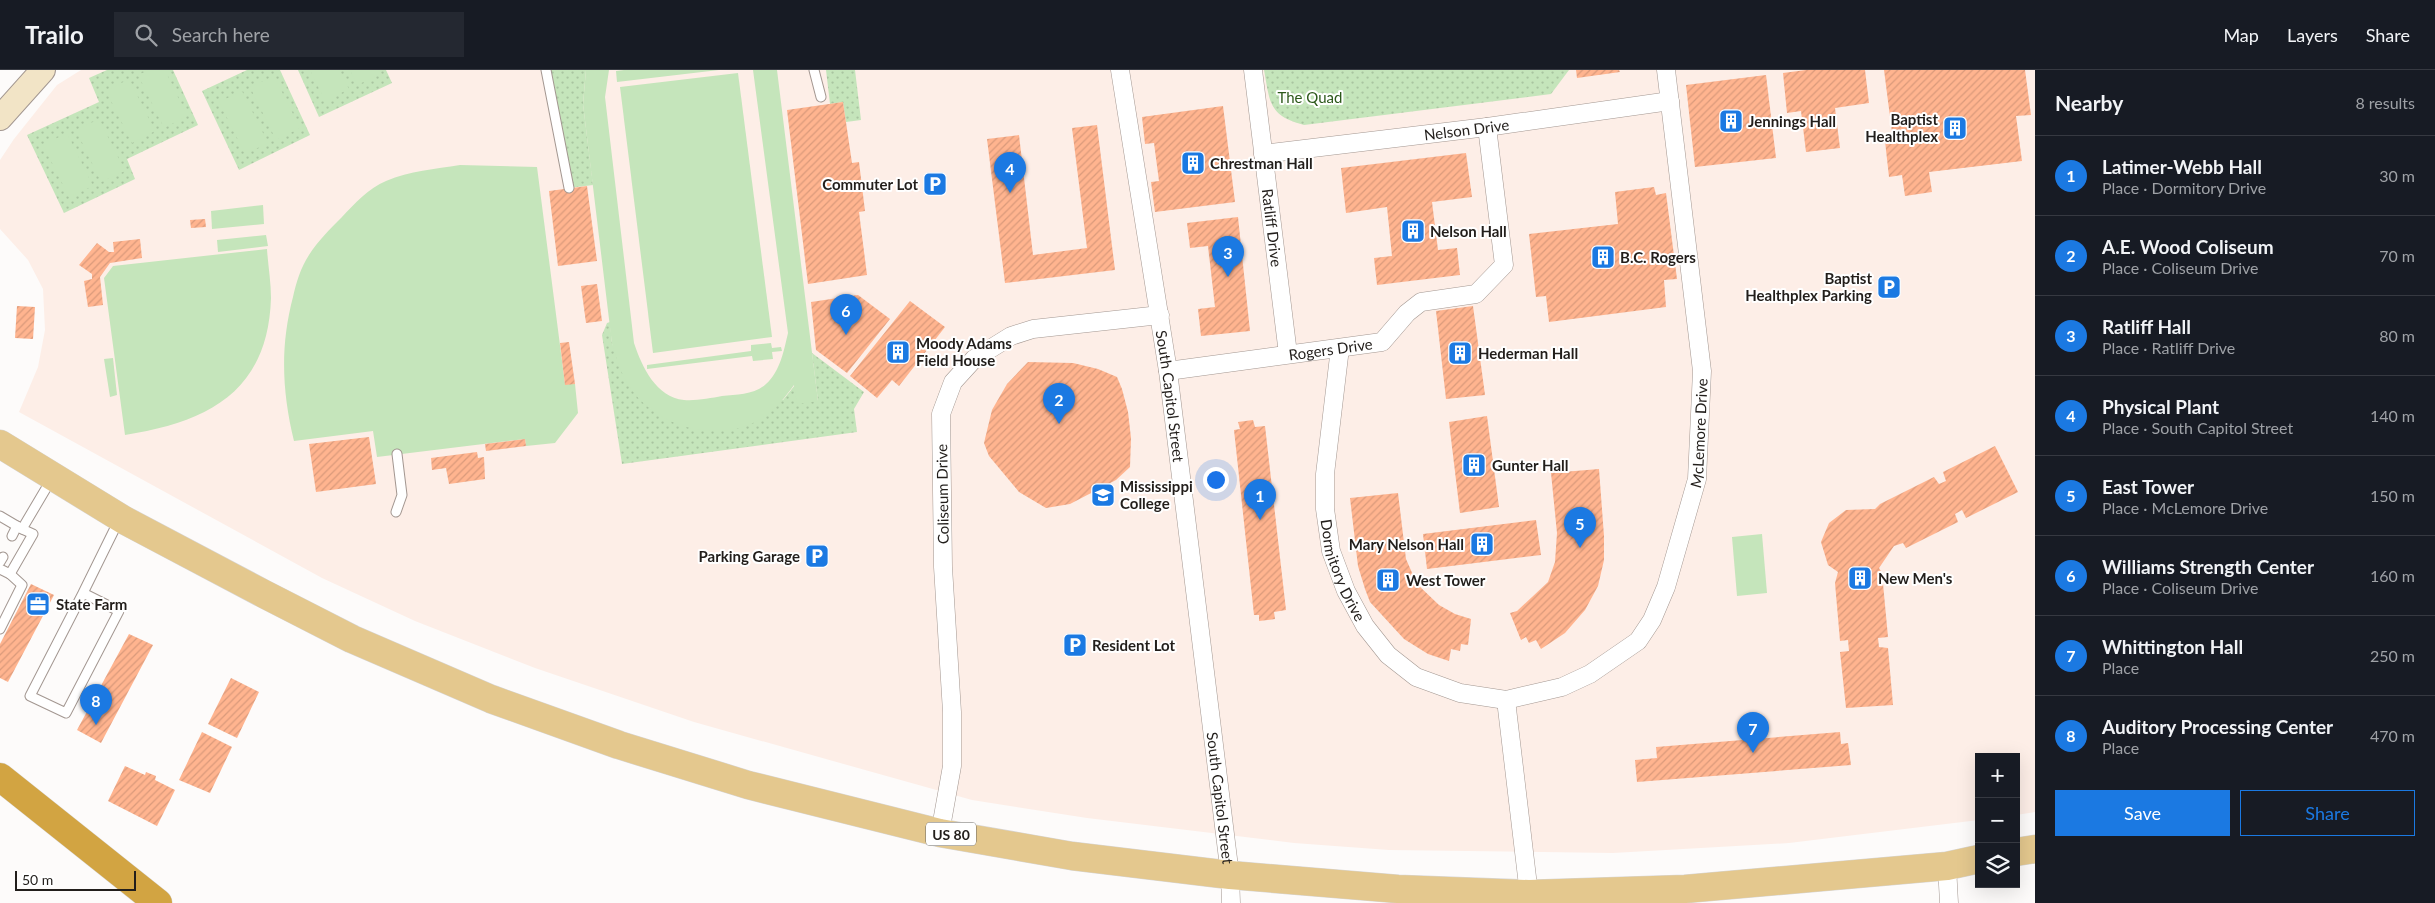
<!DOCTYPE html>
<html lang="en">
<head>
<meta charset="utf-8">
<style>
  :root { --surface:#171b24; --page:#242831; --text:#f1f3f6; --muted:#9ea1a6; --line:#363941; --accent:#1b79e2 }
  body { margin:0; font-family:Lato,sans-serif; background:var(--page); color:var(--text) }
  .controls { position:absolute; right:15px; bottom:15px; display:grid; overflow:hidden; border-radius:0px; box-shadow:0 5px 20px #0002 }
  .controls button { width:45px; height:45px; display:grid; place-items:center; padding:0; border:0; border-bottom:1px solid var(--line); background:var(--surface); color:var(--text); font:25px sans-serif }
  .scale { position:absolute; left:15px; bottom:12px; width:121px; box-sizing:border-box; padding-left:5px; border:2px solid #221e1b; border-top:0; font-size:14px; line-height:18px; white-space:nowrap; color:#221e1b; -webkit-text-stroke:4px #fff; paint-order:stroke }
  .you { position:absolute; left:1215px; top:409px; width:18px; height:18px; margin:-12px; border:4px solid #fff; border-radius:50%; background:#1a73e8; box-shadow:0 0 0 8px #1a73e833 }
  .badge { display:grid; place-items:center; width:32px; height:32px; border-radius:50%; background:var(--accent); color:#fff; font-size:16px; font-weight:700 }
  .pin { position:absolute; translate:-50% -41px; filter:drop-shadow(0 1px 2px #0008) }
  .pin::after { content:''; position:absolute; top:26px; width:18px; height:15px; background:inherit; clip-path:polygon(0 0,100% 0,50% 100%) }
  .list { margin:0; padding:0; list-style:none }
  h2 { display:flex; justify-content:space-between; align-items:center; height:65px; margin:0; padding:0 20px; font-size:21px }
  h2 small { font-size:16px; font-weight:400; color:var(--muted) }
  .list li { display:grid; grid-template-columns:32px 1fr auto; gap:15px; align-items:center; box-sizing:border-box; height:80px; padding:0 20px; border-top:1px solid var(--line) }
  .list b { display:block; font-size:19px; white-space:nowrap }
  .list p { margin:0; font-size:16px; white-space:nowrap; color:var(--muted) }
  .list em { font-size:16px; font-style:normal; color:var(--muted) }
  .actions { display:flex; gap:10px; padding:15px 20px }
  .actions a { flex:1; padding:11px 0; border:1px solid var(--accent); border-radius:0px; text-align:center; font-size:18px; color:var(--accent) }
  .actions .main { background:var(--accent); color:#fff }
  .icon { flex:none; width:28px; height:28px; fill:none; stroke:currentColor; stroke-width:2; stroke-linecap:round; stroke-linejoin:round }
  .map { position:relative; flex:none; width:2035px; height:833px; overflow:hidden }
  header { display:flex; align-items:center; gap:30px; box-sizing:border-box; height:70px; padding:0 25px; background:var(--surface); border-bottom:1px solid var(--line) }
  header strong { font-size:24px }
  nav { display:flex; gap:28px; margin-inline-start:auto; font-size:18px }
  .search { width:350px; height:45px; background:var(--page); display:flex; align-items:center; gap:12px; box-sizing:border-box; padding:0 18px; border-radius:0px; color:var(--muted); font-size:19px }
  main { display:flex }
  aside { flex:1; background:var(--surface) }
  .map>svg:first-child { display:block }
  .education { fill:#fdeee7 }
  .green { fill:url(#green-dots) }
  .pitch { fill:#c5e5bb }
  .building { fill:url(#building-hatch) }
  .lines { fill:none; stroke-linecap:round; stroke-linejoin:round }
  .lane-casing { stroke:#a39791; stroke-width:11 }
  .street-casing { stroke:#a39791; stroke-width:19 }
  .secondary-casing { stroke:#a39791; stroke-width:26 }
  .primary-casing { stroke:#d7d6d6; stroke-width:29 }
  .highway-casing { stroke:#d7d6d6; stroke-width:29 }
  .lane { stroke:#fff; stroke-width:9 }
  .street { stroke:#fff; stroke-width:18 }
  .secondary { stroke:#f2e4c6; stroke-width:24 }
  .primary { stroke:#e4c88e; stroke-width:28 }
  .highway { stroke:#d2a442; stroke-width:28 }
  .labels { text-anchor:middle; dominant-baseline:central; stroke-width:4; stroke-linejoin:round; paint-order:stroke }
  .shield { fill:#fff; stroke:#64625f; stroke-width:1 }
  .shield-label { font-size:14px; font-weight:bold; fill:#221e1b }
  .park-label { font-size:15px; fill:#2c581a; stroke:#fff }
  .poi-label { font-size:15px; font-weight:bold; fill:#221e1b; stroke:#fff; text-anchor:start }
  .street-label { font-size:15px; fill:#221e1b; stroke:#fff }
</style>
</head>
<body>
<header>
<strong>Trailo</strong>
<div class="search"><svg class="icon" aria-label="search" viewBox="0 0 24 24"><circle cx="10" cy="10" r="6"/><path d="M15 15l6 6"/></svg>Search here</div>
<nav><a>Map</a><a>Layers</a><a>Share</a></nav>
</header>
<main>
<div class="map">
<svg width="2035" height="833" viewBox="0 0 2035 833">
  <defs>
    <pattern id="green-dots" width="8" height="8" patternUnits="userSpaceOnUse" patternTransform="scale(1.25)"><rect width="8" height="8" fill="#c5e5bb"/><path d="M2 2h.1M6 6h.1" fill="none" stroke="#a9c4a0" stroke-width="1.8" stroke-linecap="round"/></pattern>
    <pattern id="building-hatch" width="6" height="6" patternUnits="userSpaceOnUse" patternTransform="scale(1.25)"><rect width="6" height="6" fill="#ffb48f"/><path d="M-1 1l2-2M0 6l6-6M5 7l2-2" fill="none" stroke="#da9a7b"/></pattern>
  </defs>
  <rect width="100%" height="100%" fill="#fdfbfa"/>
  <!-- education -->
  <path class="education" d="M81,0H2035V742L2016,745V687H1979V750L1789,773L1613,783L1389,780L1294,773L1087,748L972,730L694,652L535,598L415,551L322,508L19,342L38,297L45,260L43,219L28,190L0,159V90L14,69L57,15Z"/>
  <!-- green -->
  <g class="green">
    <path d="M107,0H173L198,55L127,89L135,109L64,143L27,65L99,32L89,8Z"/>
    <path d="M247,0H280L310,65L239,100L202,21Z"/>
    <path d="M298,0H386L392,13L319,47Z"/>
    <path d="M546,0H586L583,34L593,115L569,118Z"/>
    <path d="M826,0H855L861,50L846,52L843,32L830,34Z"/>
    <path d="M1264,0H1569L1551,24L1304,55C1269,46 1270,33 1264,0Z"/>
    <path d="M610,252L612,274L651,339L783,330L795,315L818,331L812,283L864,322L854,339L857,362L622,394L602,265L607,253Z"/>
  </g>
  <!-- pitch -->
  <g class="pitch">
    <path d="M149,0H165L187,46L164,58L138,5Z"/>
    <path d="M310,0H339L349,19L325,31Z"/>
    <path d="M350,0H379L381,4L357,15Z"/>
    <path d="M586,0H609L605,27L634,273C642,297 656,327 684,330C696,331 711,328 722,326C737,324 754,325 766,314C780,302 784,280 788,263L753,0H777L818,331L797,334L794,315C786,326 777,338 765,346C723,375 661,360 631,319C621,305 617,290 612,274L583,34Z"/>
    <path d="M624,0H719L617,12L616,1Z"/>
    <path d="M738,3L772,267L653,283L620,17Z"/>
    <path d="M274,6L300,58L276,70L250,17Z"/>
    <path d="M129,9L155,61L132,73L106,21Z"/>
    <path d="M242,21L268,73L245,84L219,32Z"/>
    <path d="M99,49L125,101L101,112L76,60Z"/>
    <path d="M67,63L93,116L69,127L43,75Z"/>
    <path d="M460,95L537,97L565,314H575L578,343L555,373L526,376L525,369L377,387L373,361L294,371C282,322 280,276 293,227C296,213 301,197 309,185C318,171 330,159 342,147C354,134 369,118 386,111C410,101 435,99 460,95Z"/>
    <path d="M263,135L264,154L212,159L211,141Z"/>
    <path d="M266,165L268,176L218,182L217,170Z"/>
    <path d="M267,179C268,195 271,212 271,228C268,322 208,352 125,365L104,208L113,196Z"/>
    <path d="M771,273L772,278L781,277L782,281L772,282L773,289L753,291L752,286L647,299V295L751,281V275Z"/>
    <path d="M113,288L117,325L110,327L104,289Z"/>
    <path d="M1762,464L1767,523L1737,526L1732,467Z"/>
  </g>
  <!-- building -->
  <g class="building">
    <path d="M1576,0H1619L1620,2L1577,8Z"/>
    <path d="M1806,0H1865L1869,33L1835,38L1840,78L1806,82L1801,41L1787,43L1783,3Z"/>
    <path d="M1884,0H2025L2031,45L2016,46L2022,91L1929,102L1932,122L1905,126L1902,105L1889,107L1885,71L1893,70Z"/>
    <path d="M1766,5L1776,88L1695,97L1686,15Z"/>
    <path d="M843,32L852,93L859,92L865,141L859,142L867,205L808,214L787,40Z"/>
    <path d="M1223,36L1235,132L1155,142L1151,112L1159,111L1154,73L1145,74L1142,47Z"/>
    <path d="M1097,55L1115,200L1005,213L987,69L1019,65L1033,185L1087,178L1072,58Z"/>
    <path d="M1466,83L1472,127L1432,132L1438,180L1457,178L1460,205L1377,215L1374,188L1392,186L1387,137L1346,143L1341,98Z"/>
    <path d="M587,116L597,191L558,196L549,121Z"/>
    <path d="M1654,117L1656,125L1666,123L1677,209L1664,210L1666,237L1549,252L1546,226L1536,227L1529,164L1618,154L1615,122Z"/>
    <path d="M1238,147L1250,261L1201,266L1198,239L1215,237L1208,176L1190,178L1187,153Z"/>
    <path d="M205,149L206,157L191,158L190,150Z"/>
    <path d="M140,169L142,188L110,193L100,207L103,235L88,237L84,211L92,209V204L79,195L97,173L109,182H114L113,172Z"/>
    <path d="M597,214L602,251L586,253L581,216Z"/>
    <path d="M858,225L890,249L847,303L816,280L811,232Z"/>
    <path d="M910,231L945,257L899,316L892,310L877,328L850,306Z"/>
    <path d="M17,236L35,237L33,269L15,268Z"/>
    <path d="M1473,236L1485,325L1446,329L1436,241Z"/>
    <path d="M569,272L575,314L565,315L560,273Z"/>
    <path d="M1028,292L1073,293L1098,299L1117,307L1122,319L1128,342L1131,368L1130,397L1116,410L1070,434L1046,438L1019,422L989,386L984,373L992,340L1007,314Z"/>
    <path d="M1487,346L1499,437L1460,443L1449,352Z"/>
    <path d="M1253,350L1255,357L1265,356L1286,540L1274,542L1275,549L1259,551V545H1254L1234,360L1240,359L1238,352Z"/>
    <path d="M369,367L376,414L316,422L309,374Z"/>
    <path d="M525,369L526,376L486,381L485,374Z"/>
    <path d="M1995,376L2018,422L1966,448L1962,440L1955,444L1958,452L1906,478L1903,473L1894,476L1879,498L1882,503L1888,567L1878,568L1879,577L1888,578L1893,635L1846,638L1840,582L1849,581L1848,570L1840,571L1835,513L1838,502L1828,495L1821,472L1829,453L1846,440L1875,439L1880,434L1934,407L1939,414L1946,411L1943,402Z"/>
    <path d="M477,382L478,388L484,387L485,409L449,414L446,398L432,400L431,388Z"/>
    <path d="M1599,399L1604,466V490L1598,516L1585,540L1565,563L1541,579L1536,570L1529,573L1526,567L1521,570L1510,543L1517,541L1548,512L1555,492L1557,463L1551,403Z"/>
    <path d="M1398,423L1406,489L1417,514L1439,535L1455,544L1471,549L1468,575L1461,574L1460,581L1451,579L1449,591L1428,584L1404,569L1370,532L1365,519L1358,496L1350,428Z"/>
    <path d="M1536,450L1541,485L1427,499L1423,464Z"/>
    <path d="M31,514L54,525L8,612L0,608V574Z"/>
    <path d="M129,564L153,575L101,673L77,660Z"/>
    <path d="M231,608L259,622L237,668L208,654Z"/>
    <path d="M202,662L232,677L210,723L179,710Z"/>
    <path d="M1840,662L1841,674L1848,673L1851,695L1637,712L1635,690L1657,688L1656,677Z"/>
    <path d="M125,696L145,705L146,702L156,706L155,710L175,720L157,756L108,731Z"/>
  </g>
  <g class="lines">
    <!-- lane casing -->
    <g class="lane-casing">
      <g id="lane">
        <path d="M546,0L569,118"/>
        <path d="M814,0L821,27"/>
        <path d="M396,442L402,425L397,384"/>
        <path d="M0,446L22,459L51,410"/>
        <path d="M12,466L17,456"/>
        <path d="M0,492L3,487"/>
        <path d="M0,499L10,504L33,464L22,459"/>
        <path d="M83,523L30,626L66,643L119,541L83,523L119,450"/>
        <path d="M0,559L22,515L10,504"/>
      </g>
    </g>
    <!-- street casing -->
    <g class="street-casing">
      <g id="street">
        <path id="s1" d="M1120,0L1168,301L1230,805L1231,833"/>
        <path id="s2" d="M1253,0L1288,284"/>
        <path id="s3" d="M1263,84L1487,57L1670,31"/>
        <path id="s4" d="M1340,278L1325,404V439L1331,481L1346,521L1365,556L1388,585L1416,607L1460,623L1506,630L1562,617L1590,604L1638,571L1652,550L1666,517L1697,409L1702,301L1666,0"/>
        <path id="s5" d="M1168,301L1382,272L1407,243L1421,232L1476,224L1504,195L1487,57"/>
        <path d="M1506,630L1529,824"/>
        <path d="M940,763L952,696V642L943,497L941,344L953,312L974,289L1011,266L1033,259L1160,245"/>
        <path d="M1947,796L1949,833"/>
      </g>
    </g>
    <!-- secondary casing -->
    <g class="secondary-casing">
      <path id="secondary" d="M0,48L43,0"/>
    </g>
    <!-- primary casing -->
    <g class="primary-casing">
      <g id="primary">
        <path d="M0,374L124,450L264,524L352,569L491,629L619,675L748,715L940,763L1072,786L1230,805L1398,819L1529,824L1685,819L1947,796L1979,789"/>
        <path d="M2016,782L2035,779"/>
      </g>
    </g>
    <!-- highway casing -->
    <g class="highway-casing">
      <path id="highway" d="M0,707L158,833"/>
    </g>
    <!-- lane -->
    <use href="#lane" class="lane"/>
    <!-- street -->
    <use href="#street" class="street"/>
    <!-- secondary -->
    <use href="#secondary" class="secondary"/>
    <!-- primary -->
    <use href="#primary" class="primary"/>
    <!-- highway -->
    <use href="#highway" class="highway"/>
  </g>
  <!-- icons -->
  <defs>
    <g id="building-square" transform="scale(1.25)"><rect x="-9" y="-9" width="18" height="18" rx="4" fill="#1b79e2" stroke="#fff"/><path d="M-4-6H4V6H1V3H-1V6H-4ZM-2.5-4.3h1.7v1.8h-1.7ZM.8-4.3h1.7v1.8H.8ZM-2.5-1h1.7V.8h-1.7ZM.8-1h1.7V.8H.8Z" fill="#fff"/></g>
    <g id="parking-square" transform="scale(1.25)"><rect x="-9" y="-9" width="18" height="18" rx="4" fill="#1b79e2" stroke="#fff"/><path d="M-3.5-5.5H1a3.5 3.5 0 0 1 0 7H-1V5.5H-3.5ZM-1-3.4V-.6H.8a1.4 1.4 0 0 0 0-2.8Z" fill="#fff"/></g>
    <g id="university-square" transform="scale(1.25)"><rect x="-9" y="-9" width="18" height="18" rx="4" fill="#1b79e2" stroke="#fff"/><path d="M0-5L7-2L0 1L-7-2ZM-4 1L0 2.5L4 1V4Q0 6-4 4Z" fill="#fff"/></g>
    <g id="office-square" transform="scale(1.25)"><rect x="-9" y="-9" width="18" height="18" rx="4" fill="#1b79e2" stroke="#fff"/><path d="M-6-3h4V-5.5h4V-3h4V5H-6ZM-1-4.5V-3h2v-1.5ZM-6 0V1H6V0Z" fill="#fff"/></g>
  </defs>
  <g fill-rule="evenodd">
    <use href="#building-square" x="1731" y="51"/>
    <use href="#building-square" x="1955" y="58"/>
    <use href="#building-square" x="1193" y="93"/>
    <use href="#parking-square" x="935" y="114"/>
    <use href="#building-square" x="1413" y="161"/>
    <use href="#building-square" x="1603" y="187"/>
    <use href="#parking-square" x="1889" y="217"/>
    <use href="#building-square" x="898" y="282"/>
    <use href="#building-square" x="1460" y="283"/>
    <use href="#building-square" x="1474" y="395"/>
    <use href="#university-square" x="1103" y="425"/>
    <use href="#building-square" x="1482" y="474"/>
    <use href="#parking-square" x="817" y="486"/>
    <use href="#building-square" x="1860" y="508"/>
    <use href="#building-square" x="1388" y="510"/>
    <use href="#office-square" x="38" y="534"/>
    <use href="#parking-square" x="1075" y="575"/>
  </g>
  <g class="labels">
    <!-- shield labels -->
    <rect class="shield" x="926" y="752.5" width="50" height="23" rx="4"/>
    <g class="shield-label">
      <text x="951" y="764">US 80</text>
    </g>
    <!-- park labels -->
    <g class="park-label">
      <text x="1310" y="27">The Quad</text>
    </g>
    <!-- poi labels -->
    <g class="poi-label">
      <text x="1938" y="49" text-anchor="end">Baptist<tspan x="1938" dy="17">Healthplex</tspan></text>
      <text x="1748" y="51">Jennings Hall</text>
      <text x="1210" y="93">Chrestman Hall</text>
      <text x="918" y="114" text-anchor="end">Commuter Lot</text>
      <text x="1430" y="161">Nelson Hall</text>
      <text x="1620" y="187">B.C. Rogers</text>
      <text x="1872" y="208" text-anchor="end">Baptist<tspan x="1872" dy="17">Healthplex Parking</tspan></text>
      <text x="916" y="273">Moody Adams<tspan x="916" dy="17">Field House</tspan></text>
      <text x="1478" y="283">Hederman Hall</text>
      <text x="1492" y="395">Gunter Hall</text>
      <text x="1120" y="416">Mississippi<tspan x="1120" dy="17">College</tspan></text>
      <text x="1464" y="474" text-anchor="end">Mary Nelson Hall</text>
      <text x="800" y="486" text-anchor="end">Parking Garage</text>
      <text x="1878" y="508">New Men's</text>
      <text x="1406" y="510">West Tower</text>
      <text x="56" y="534">State Farm</text>
      <text x="1092" y="575">Resident Lot</text>
    </g>
    <!-- street labels -->
    <g class="street-label">
      <text stroke="none"><textPath href="#s3" startOffset="205">Nelson Drive</textPath></text>
      <text stroke="none"><textPath href="#s2" startOffset="159">Ratliff Drive</textPath></text>
      <text stroke="none"><textPath href="#s5" startOffset="164">Rogers Drive</textPath></text>
      <text stroke="none"><textPath href="#s1" startOffset="330">South Capitol Street</textPath></text>
      <text stroke="none"><textPath href="#s4" startOffset="819">McLemore Drive</textPath></text>
      <text transform="translate(942 424) rotate(-91)">Coliseum Drive</text>
      <text stroke="none"><textPath href="#s4" startOffset="226">Dormitory Drive</textPath></text>
      <text stroke="none"><textPath href="#s1" startOffset="735">South Capitol Street</textPath></text>
    </g>
  </g>
</svg>
<div class="controls">
<button>+</button>
<button>−</button>
<button><svg class="icon" aria-label="layers" viewBox="0 0 24 24"><path d="M12 4l9 5-9 5-9-5zM3 14l9 5 9-5"/></svg></button>
</div>
<div class="scale">50 m</div>
<div class="you"></div>
<div class="pin badge" style="left:1260px;top:450px">1</div>
<div class="pin badge" style="left:1059px;top:354px">2</div>
<div class="pin badge" style="left:1228px;top:207px">3</div>
<div class="pin badge" style="left:1010px;top:123px">4</div>
<div class="pin badge" style="left:1580px;top:478px">5</div>
<div class="pin badge" style="left:846px;top:265px">6</div>
<div class="pin badge" style="left:1753px;top:683px">7</div>
<div class="pin badge" style="left:96px;top:655px">8</div>
</div>
<aside>
<h2>Nearby<small>8 results</small></h2>
<ul class="list">
<li><span class="badge">1</span><div><b>Latimer-Webb Hall</b><p>Place · Dormitory Drive</p></div><em>30 m</em></li>
<li><span class="badge">2</span><div><b>A.E. Wood Coliseum</b><p>Place · Coliseum Drive</p></div><em>70 m</em></li>
<li><span class="badge">3</span><div><b>Ratliff Hall</b><p>Place · Ratliff Drive</p></div><em>80 m</em></li>
<li><span class="badge">4</span><div><b>Physical Plant</b><p>Place · South Capitol Street</p></div><em>140 m</em></li>
<li><span class="badge">5</span><div><b>East Tower</b><p>Place · McLemore Drive</p></div><em>150 m</em></li>
<li><span class="badge">6</span><div><b>Williams Strength Center</b><p>Place · Coliseum Drive</p></div><em>160 m</em></li>
<li><span class="badge">7</span><div><b>Whittington Hall</b><p>Place</p></div><em>250 m</em></li>
<li><span class="badge">8</span><div><b>Auditory Processing Center</b><p>Place</p></div><em>470 m</em></li>
</ul>
<div class="actions"><a class="main">Save</a><a>Share</a></div>
</aside>
</main>
</body>
</html>
